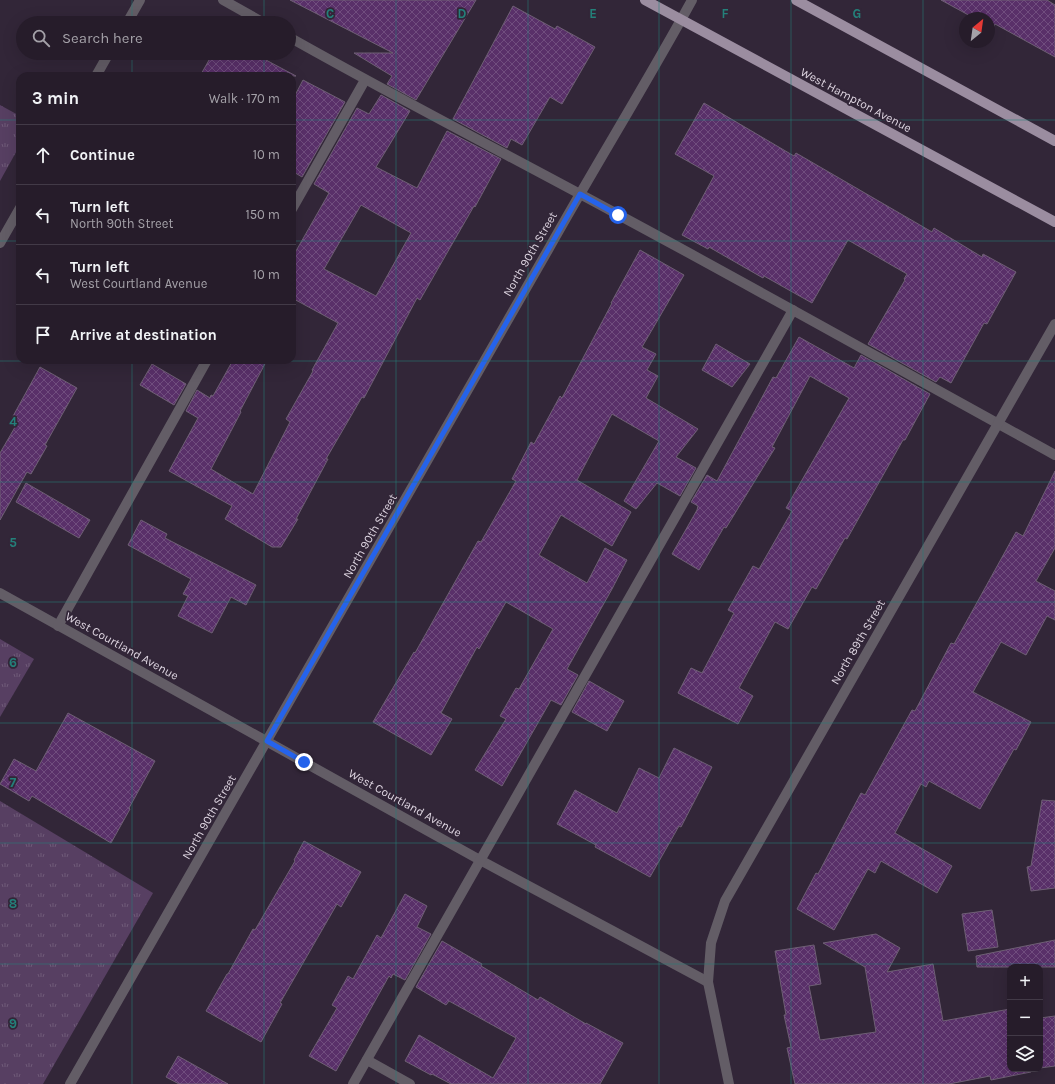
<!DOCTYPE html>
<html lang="en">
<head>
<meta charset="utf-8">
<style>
  :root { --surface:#261c2a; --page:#2e2532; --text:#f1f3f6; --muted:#a4a1a8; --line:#423a47 }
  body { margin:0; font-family:Karla,sans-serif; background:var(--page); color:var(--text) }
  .controls { position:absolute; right:12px; bottom:12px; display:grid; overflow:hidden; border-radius:8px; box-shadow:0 4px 16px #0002 }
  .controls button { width:36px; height:36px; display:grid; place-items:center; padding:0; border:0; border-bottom:1px solid var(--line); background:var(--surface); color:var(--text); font:20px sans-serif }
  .compass { position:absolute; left:959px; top:12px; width:36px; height:36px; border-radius:50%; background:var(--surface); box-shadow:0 4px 16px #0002; rotate:29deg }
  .stop { position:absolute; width:12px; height:12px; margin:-9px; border:3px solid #2563eb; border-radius:50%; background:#fff }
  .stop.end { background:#2563eb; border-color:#fff; box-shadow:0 1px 4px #0008 }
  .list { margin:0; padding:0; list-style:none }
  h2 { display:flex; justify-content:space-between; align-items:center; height:52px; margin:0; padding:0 16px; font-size:17px }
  h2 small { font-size:13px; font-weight:400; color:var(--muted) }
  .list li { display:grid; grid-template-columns:26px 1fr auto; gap:12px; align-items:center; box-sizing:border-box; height:60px; padding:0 16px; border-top:1px solid var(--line) }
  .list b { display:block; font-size:15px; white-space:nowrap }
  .list p { margin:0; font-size:13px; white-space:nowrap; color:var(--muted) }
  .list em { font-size:13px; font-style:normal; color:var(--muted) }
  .icon { flex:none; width:22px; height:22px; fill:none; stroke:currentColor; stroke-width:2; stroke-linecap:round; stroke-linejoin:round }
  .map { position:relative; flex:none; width:1055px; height:1084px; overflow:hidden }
  .search { position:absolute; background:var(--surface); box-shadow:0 4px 16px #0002; left:16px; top:16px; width:280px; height:44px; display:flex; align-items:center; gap:10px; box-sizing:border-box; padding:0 14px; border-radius:22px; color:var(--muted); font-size:15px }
  .panel { position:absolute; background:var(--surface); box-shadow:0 4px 16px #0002; left:16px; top:72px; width:280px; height:292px; border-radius:12px }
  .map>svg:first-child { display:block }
  .grass { fill:url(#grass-tufts) }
  .building { fill:url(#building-cross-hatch); stroke:#6e5f74; fill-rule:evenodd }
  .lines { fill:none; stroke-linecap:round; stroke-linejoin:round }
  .minor { stroke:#635d66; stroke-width:10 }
  .major { stroke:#9b8da0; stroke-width:10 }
  .route { stroke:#2563eb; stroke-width:5 }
  .grid { fill:none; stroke:#24807a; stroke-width:1; stroke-opacity:0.55 }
  .labels { text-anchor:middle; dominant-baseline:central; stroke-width:3.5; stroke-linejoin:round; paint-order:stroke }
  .street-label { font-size:12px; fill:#dfd6e2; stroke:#322638 }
  .grid-label { font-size:13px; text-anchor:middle; font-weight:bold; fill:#24807a; stroke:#322638; stroke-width:3.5; stroke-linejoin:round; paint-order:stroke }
</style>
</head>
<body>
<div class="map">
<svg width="1055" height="1084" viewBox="0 0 1055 1084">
  <defs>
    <pattern id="grass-tufts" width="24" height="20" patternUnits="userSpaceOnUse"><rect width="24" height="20" fill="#573f62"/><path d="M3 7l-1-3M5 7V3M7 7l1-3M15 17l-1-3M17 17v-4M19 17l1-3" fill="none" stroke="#6f5a78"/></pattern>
    <pattern id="building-cross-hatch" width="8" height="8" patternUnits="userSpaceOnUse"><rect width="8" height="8" fill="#593069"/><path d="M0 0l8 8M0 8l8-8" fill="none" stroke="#704d7e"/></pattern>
  </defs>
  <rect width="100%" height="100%" fill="#322638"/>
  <!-- grass -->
  <g class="grass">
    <path d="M0,105L20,116V145L0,181Z"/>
    <path d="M0,639L34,659L0,717Z"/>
    <path d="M0,801L153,893L43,1084H0Z"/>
  </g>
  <!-- building -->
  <g class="building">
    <path d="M290,0H476L416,100L387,84L392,76L354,53H393Z"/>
    <path d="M941,0H1047L1055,5V57L995,24L993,28L989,26V18H974Z"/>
    <path d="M513,6L555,29L557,26L595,47L562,104L550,97L522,145L511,139L507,148L453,119Z"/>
    <path d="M213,53H269L266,60L296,76H200Z"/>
    <path d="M303,80L345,102L302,177L292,171V101Z"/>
    <path d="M381,95L410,111L376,167L417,188L447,131L501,159L475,207L474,206L420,300L417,298L364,398L362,397L326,459H328L296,519H298L281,547H272L225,519L232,506L169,471L198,418L186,411L197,390L210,398L211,395L213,396L233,360H267L240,411L241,412L211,469L253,494L290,422L286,419L313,371L312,370L338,323L292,298V258L329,193L314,184L357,108L369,114ZM361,205L411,233L376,296L324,269Z"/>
    <path d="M704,103L794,156L796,153L932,232L934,228L982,257L983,254L1016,272L987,324L984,323L951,383L940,377L936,382L868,344L905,280L904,279L907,274L848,240L812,303L764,276L763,278L709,247L708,249L682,235L714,176L675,154Z"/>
    <path d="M640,250L684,275L642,347L656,354L647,370L658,376L646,398L698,429L676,457L696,468L680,496L657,483L636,509L624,501L659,441L612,414L577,480L631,512L612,546L561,515L539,555L587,583L605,548L627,560L612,589L567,669L578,675L561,705L551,700L502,786L475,770L506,719L500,716L516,688L519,689L553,629L506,602L479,649L477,647L441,713L452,719L431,755L373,722L414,652L415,653L478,541L481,542L516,481L512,479L531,442L534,444L560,396L562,398L612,303H611Z"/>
    <path d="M799,337L854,368L861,355L930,394L905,440H903L847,539L845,538L816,589L812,587L788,629L775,622L739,688L753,696L738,724L678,693L691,668L702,673L734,613L728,610L753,566L759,569L792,511L786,508L849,398L810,376L772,447L775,448L726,528L724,527L699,570L672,554L697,510L698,506L691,502L707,475L717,481L773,377L776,378Z"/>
    <path d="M716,344L750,364L732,387L702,370Z"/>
    <path d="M152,364L186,384L174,405L140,385Z"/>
    <path d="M40,367L77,388L45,445L47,446L31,474L27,472L0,520V453L18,422L12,418Z"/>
    <path d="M1055,471V548L1036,581L1055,591V620L1047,616L1026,655L1001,642L973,692L1031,722L1016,750L1014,749L980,809L929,781L926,787L921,784L895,833L952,866L937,893L881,861L875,873L868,869L834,930L797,909L816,873L818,874L861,793L865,795L912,710L915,711L951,643L954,644L1016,532L1023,536Z"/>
    <path d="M26,483L90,520L79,538L16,502Z"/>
    <path d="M141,520L167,534L165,538L256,585L246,605L231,597L212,633L178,616L188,596L183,594L191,579L128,545Z"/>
    <path d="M589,681L624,701L607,731L572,712Z"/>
    <path d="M68,713L155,761L129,808L130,809L111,843L32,796L29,801L0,784L14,759L36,771Z"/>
    <path d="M674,748L712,767L681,827L679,826L650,877L595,847L596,845L557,824L575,790L617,813L639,768L659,778Z"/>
    <path d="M1042,800L1055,801V888L1031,891L1027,867L1031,866Z"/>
    <path d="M304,841L361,872L341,907L337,904L280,1003L282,1004L261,1042L206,1011L227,974H228L253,929L255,930L295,861L294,860Z"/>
    <path d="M405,894L427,906L417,927L431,934L405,980L393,974L391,978L389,976L336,1071L309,1056L337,1008L332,1005L348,976L353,979L377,935L381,938Z"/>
    <path d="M992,910L998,947L968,951L962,914Z"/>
    <path d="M876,934L900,948L887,972L933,964L943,1021L1010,1009V1069H1037L1031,1070V1072L991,1080L990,1076L949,1084H795L787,1048L791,1047L784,1015H786L775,951L814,945L821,984L809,986L820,1040L876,1032L865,967L823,943Z"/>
    <path d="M1055,940V967H977L976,956Z"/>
    <path d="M442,941L482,964L481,966L538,1000L540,997L586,1024V1023L623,1043L600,1084H451L432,1074L431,1075L405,1061L419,1035L493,1078L516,1038L449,1001L446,1005L416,987Z"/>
    <path d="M1055,1016V1066L1040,1068V1018Z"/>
    <path d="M178,1056L228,1084H179L166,1077Z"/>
  </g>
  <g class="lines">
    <!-- minor -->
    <g class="minor">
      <path d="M223,0L264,23"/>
      <path d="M127,23L140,0"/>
      <path d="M289,37C397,98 508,155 617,214C764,293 909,375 1055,455"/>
      <path d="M96,76L109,53"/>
      <path d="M292,209L365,80"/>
      <path d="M0,243L20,208"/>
      <path d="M0,593L480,860L708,982"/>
      <path d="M58,626L207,360"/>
      <path d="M367,1060L410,1084"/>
      <path d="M70,1084C230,806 389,528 548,250C595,166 646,84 692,0"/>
      <path d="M353,1084L793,310"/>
      <path d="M729,1084L708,982L711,943L725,901L1055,324"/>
    </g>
    <!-- major -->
    <g class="major">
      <path d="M645,0L1055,222"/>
      <path d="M796,0L1055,141"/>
    </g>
  </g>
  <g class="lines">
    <!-- route -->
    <path class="route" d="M304,762L267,741L580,194L618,215"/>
  </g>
  <!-- grid -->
  <path class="grid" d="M132,0V23M264,0V23M396,0V1084M528,0V1084M659,0V1084M791,0V1084M923,0V1084M132,53V76M264,53V76M0,120H20M292,120H1055M0,241H20M292,241H1055M132,360V1084M264,360V1084M0,361H1055M0,482H1055M0,602H1055M0,723H1055M0,843H1055M0,964H1055"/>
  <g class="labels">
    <!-- street labels -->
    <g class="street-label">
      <text transform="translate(856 100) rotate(28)">West Hampton Avenue</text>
      <text transform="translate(530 254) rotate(-60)">North 90th Street</text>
      <text transform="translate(370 536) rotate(-60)">North 90th Street</text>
      <text transform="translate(858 642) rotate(-60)">North 89th Street</text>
      <text transform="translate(122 646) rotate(29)">West Courtland Avenue</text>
      <text transform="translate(405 803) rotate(29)">West Courtland Avenue</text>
      <text transform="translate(209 817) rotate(-60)">North 90th Street</text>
    </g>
  </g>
  <g class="grid-label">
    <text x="330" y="18">C</text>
    <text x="462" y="18">D</text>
    <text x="593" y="18">E</text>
    <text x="725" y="18">F</text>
    <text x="857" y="18">G</text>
    <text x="13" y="426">4</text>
    <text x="13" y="547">5</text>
    <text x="13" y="667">6</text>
    <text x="13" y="787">7</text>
    <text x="13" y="908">8</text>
    <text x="13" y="1028">9</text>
  </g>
</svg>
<div class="controls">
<button>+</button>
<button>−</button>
<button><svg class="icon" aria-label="layers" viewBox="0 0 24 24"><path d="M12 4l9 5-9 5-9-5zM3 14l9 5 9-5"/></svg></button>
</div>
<svg class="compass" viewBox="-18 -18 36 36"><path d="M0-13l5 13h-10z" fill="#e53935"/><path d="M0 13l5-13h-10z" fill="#a4a1a8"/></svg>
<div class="stop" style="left:618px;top:215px"></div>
<div class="stop end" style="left:304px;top:762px"></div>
<div class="search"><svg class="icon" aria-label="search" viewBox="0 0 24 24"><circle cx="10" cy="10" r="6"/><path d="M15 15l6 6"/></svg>Search here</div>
<section class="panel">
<h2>3 min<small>Walk · 170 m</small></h2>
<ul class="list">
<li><svg class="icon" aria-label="ahead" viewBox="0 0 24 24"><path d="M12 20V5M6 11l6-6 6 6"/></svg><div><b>Continue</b></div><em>10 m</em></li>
<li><svg class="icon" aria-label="left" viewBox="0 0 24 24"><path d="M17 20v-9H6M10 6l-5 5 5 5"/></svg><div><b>Turn left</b><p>North 90th Street</p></div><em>150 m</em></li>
<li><svg class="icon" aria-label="left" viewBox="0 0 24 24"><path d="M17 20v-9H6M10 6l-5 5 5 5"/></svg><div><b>Turn left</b><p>West Courtland Avenue</p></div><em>10 m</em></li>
<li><svg class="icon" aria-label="arrive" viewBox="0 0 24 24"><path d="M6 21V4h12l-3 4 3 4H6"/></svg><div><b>Arrive at destination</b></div></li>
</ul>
</section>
</div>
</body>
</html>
